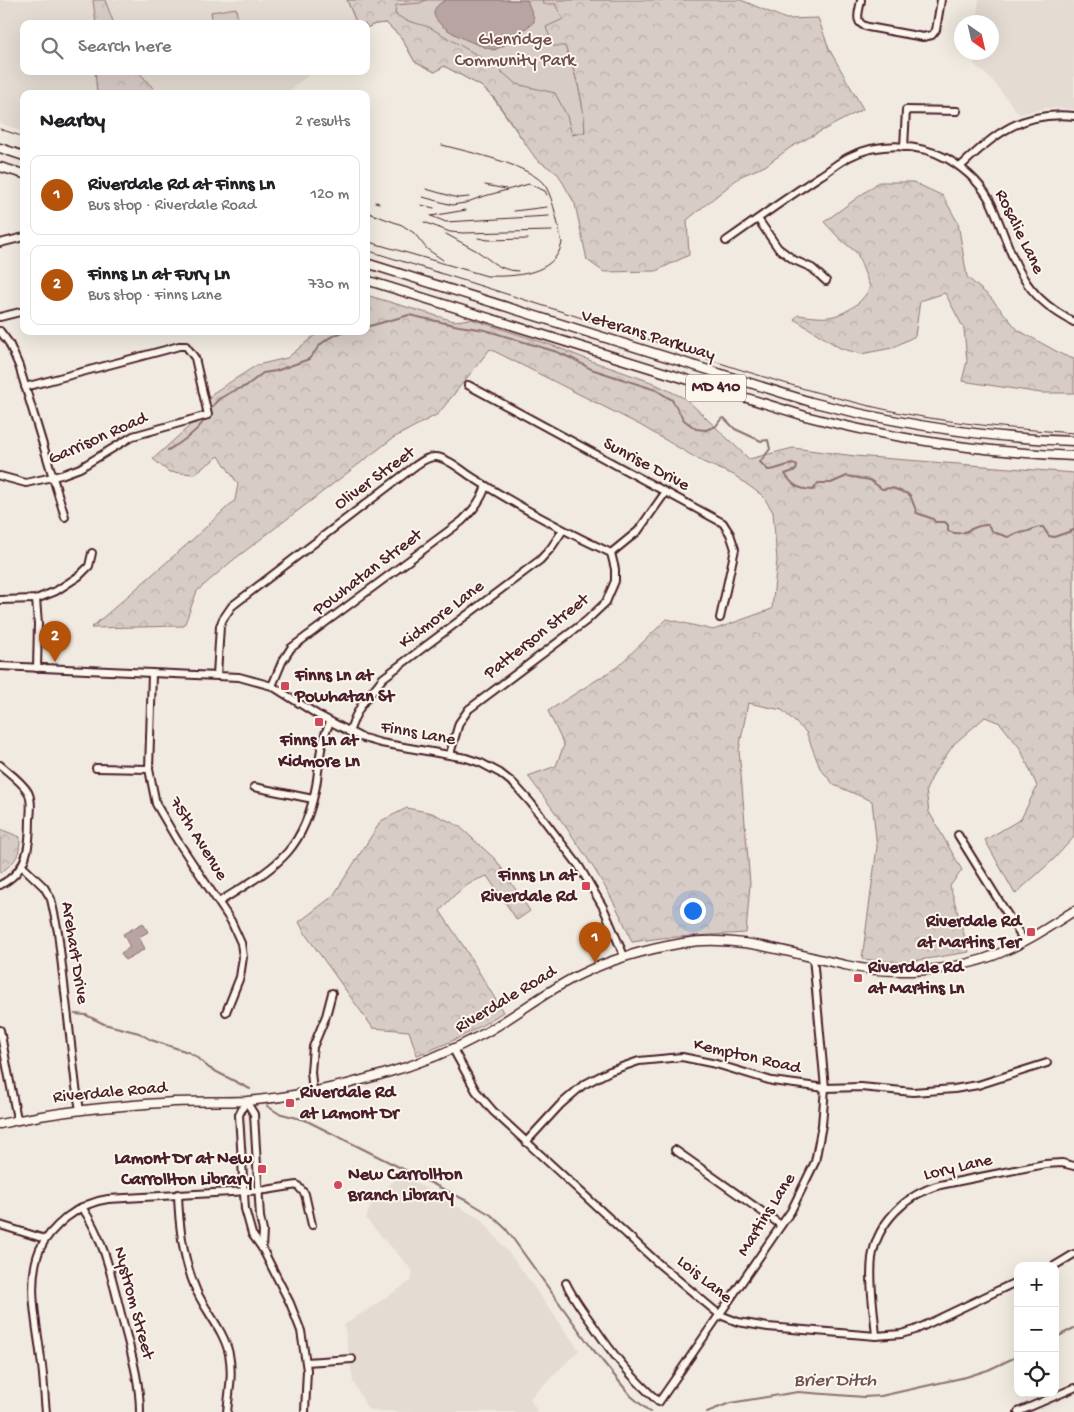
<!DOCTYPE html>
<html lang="en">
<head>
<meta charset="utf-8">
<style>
  :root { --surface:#fff; --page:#f2f2f2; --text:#202124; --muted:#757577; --line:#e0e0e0; --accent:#b45309 }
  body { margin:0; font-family:"Gochi Hand",sans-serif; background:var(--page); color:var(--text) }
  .controls { position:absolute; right:15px; bottom:15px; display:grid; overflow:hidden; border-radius:10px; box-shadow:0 5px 20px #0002 }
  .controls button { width:45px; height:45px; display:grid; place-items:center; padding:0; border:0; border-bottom:1px solid var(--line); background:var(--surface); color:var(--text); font:25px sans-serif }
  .compass { position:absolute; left:954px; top:15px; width:45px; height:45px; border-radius:50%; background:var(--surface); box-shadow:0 5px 20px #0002; rotate:146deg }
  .you { position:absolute; left:692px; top:910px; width:18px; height:18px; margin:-12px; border:4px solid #fff; border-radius:50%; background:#1a73e8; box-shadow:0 0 0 8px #1a73e833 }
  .badge { display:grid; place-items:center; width:32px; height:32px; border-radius:50%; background:var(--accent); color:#fff; font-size:16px; font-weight:700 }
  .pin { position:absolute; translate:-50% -41px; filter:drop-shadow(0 1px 2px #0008) }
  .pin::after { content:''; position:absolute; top:26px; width:18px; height:15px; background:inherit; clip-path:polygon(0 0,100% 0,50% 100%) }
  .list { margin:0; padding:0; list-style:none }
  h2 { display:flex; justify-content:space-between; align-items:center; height:65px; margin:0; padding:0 20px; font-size:21px }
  h2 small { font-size:16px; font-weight:400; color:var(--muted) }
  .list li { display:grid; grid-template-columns:32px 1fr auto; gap:15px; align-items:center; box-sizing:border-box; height:80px; margin:0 10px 10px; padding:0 10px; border:1px solid var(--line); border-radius:10px }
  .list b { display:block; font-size:19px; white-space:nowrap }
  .list p { margin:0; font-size:16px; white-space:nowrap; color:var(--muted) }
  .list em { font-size:16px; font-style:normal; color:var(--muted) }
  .icon { flex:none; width:28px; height:28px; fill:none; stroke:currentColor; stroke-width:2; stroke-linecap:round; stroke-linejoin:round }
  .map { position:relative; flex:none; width:1074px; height:1412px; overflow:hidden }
  .search { position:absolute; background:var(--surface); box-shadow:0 5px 20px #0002; left:20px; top:20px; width:350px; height:55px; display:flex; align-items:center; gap:12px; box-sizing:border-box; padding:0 18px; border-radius:10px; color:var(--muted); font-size:19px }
  .panel { position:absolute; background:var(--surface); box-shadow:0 5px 20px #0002; left:20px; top:90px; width:350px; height:245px; border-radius:10px }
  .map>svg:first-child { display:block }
  .built { fill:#e4dbd2 }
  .green { fill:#d8ccc6; stroke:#917678 }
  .forest { fill:url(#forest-crowns); stroke:#917678 }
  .water { fill:#b8a4a2; stroke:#8c6f72 }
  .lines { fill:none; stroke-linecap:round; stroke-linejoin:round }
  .stream { stroke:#8c6f72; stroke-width:2 }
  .minor-casing { stroke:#4a1f2b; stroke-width:10 }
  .major-casing { stroke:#4a1f2b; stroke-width:11 }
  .minor { stroke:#fbf7ec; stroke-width:6 }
  .major { stroke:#fbf7ec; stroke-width:8 }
  .tram { stroke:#4a1f2b; stroke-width:1 }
  .poi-dot { fill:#d1495b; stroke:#fbf7ec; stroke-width:2 }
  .labels { text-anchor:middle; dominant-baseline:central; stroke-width:4; stroke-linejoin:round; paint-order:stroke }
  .shield { fill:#fbf7ec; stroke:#7f6065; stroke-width:1 }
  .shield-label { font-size:16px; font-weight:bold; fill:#4a1f2b }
  .park-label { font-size:18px; fill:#6e4a52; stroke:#fbf7ec }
  .street-label { font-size:18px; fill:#4a1f2b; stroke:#fbf7ec }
  .poi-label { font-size:18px; font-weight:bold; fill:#4a1f2b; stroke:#fbf7ec; text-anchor:start }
  .water-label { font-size:19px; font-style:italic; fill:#704e55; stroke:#fbf7ec }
</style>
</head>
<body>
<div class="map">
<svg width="1074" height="1412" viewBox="0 0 1074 1412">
  <defs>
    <pattern id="forest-crowns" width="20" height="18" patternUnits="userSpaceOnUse" patternTransform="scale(1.25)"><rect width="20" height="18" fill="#d8ccc6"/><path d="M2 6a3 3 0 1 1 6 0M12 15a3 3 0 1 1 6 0" fill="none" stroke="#bbafaa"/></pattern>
  </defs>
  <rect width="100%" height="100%" fill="#f0eae0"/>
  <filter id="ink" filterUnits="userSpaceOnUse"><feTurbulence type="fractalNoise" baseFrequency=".02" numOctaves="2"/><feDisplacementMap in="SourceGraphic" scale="10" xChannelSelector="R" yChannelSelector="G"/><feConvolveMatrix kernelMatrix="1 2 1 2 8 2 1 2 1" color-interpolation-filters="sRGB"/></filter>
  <g filter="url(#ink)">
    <!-- built -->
    <g class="built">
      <path d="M0,0H93L96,24H24V71H95L97,94H24V132L0,123Z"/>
      <path d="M105,0H347L357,24H114Z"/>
      <path d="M979,0H1074V109L1046,108L1019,114L992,80L974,64V53L992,52V22H976Z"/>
      <path d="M138,71H313L289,91L270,94H158Z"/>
      <path d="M399,1176L414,1182L482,1220L516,1262L579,1350L530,1398L537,1412H402L368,1410L353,1381L344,1325L411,1281L413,1271L366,1219L372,1202Z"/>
    </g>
    <!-- green -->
    <g class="green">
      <path d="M347,0H612L565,46C576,74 584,102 585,132L525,143L494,99L481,86L444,66L435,72L415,62L401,37L386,23L375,24L366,28V24H357Z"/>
      <path d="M236,8L238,21L213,24L211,12Z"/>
    </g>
    <!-- forest -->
    <g class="forest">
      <path d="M93,0H105L114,24H96Z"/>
      <path d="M347,0H426L420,3L396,5L395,14L405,20L429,27L494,65L516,84L555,93L567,116L572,135L585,132C584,102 576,74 565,46H553L546,27L563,19L555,4H543L542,0H741L786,19L818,18L829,49L863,109L791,147L765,166L741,176L687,220L689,255L656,271L604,272L587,260L575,204L558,174L536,159L495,99L481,86L444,66L435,72L415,62L401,37L386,23L375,24L366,28V24H357Z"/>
      <path d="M95,71H138L158,94H97Z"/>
      <path d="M879,182H913L943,196L958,223L967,277L990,297L1018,330L1063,355L1074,359V393H1041L962,381L967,361L964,329L945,293L920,301L915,336L892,348L861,354L840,348L794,319L798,315C809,316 823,319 834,316C849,312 864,301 870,287L857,253L840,239L824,222Z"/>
      <path d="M366,295L454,321L471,319L554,346L594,362L651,382L686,399L749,459L793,448L855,456L1074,473V837L1053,860L1015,894L985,840L1021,819L1037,786L1020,748L1000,723L985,717L954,744L934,773L926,790L929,812L962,870L950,886L969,952L902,963L862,959L877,847L872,801L834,785L820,768L806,732L782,710L748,703L739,750L750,884L746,933L661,938L632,942C608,881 567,828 528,776L556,766L564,745L548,711L617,667L667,619L713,630L772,609L777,560L773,512L763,496L734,475L703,462L640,425L490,349L438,414L393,438L232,561L197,591L184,626L91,628L191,541L235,500L238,484L219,456L194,474L169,472L153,459L196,420L213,393L257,365L287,358L320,331H366Z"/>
      <path d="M407,808L432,813L459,826L496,860L530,911L517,920L487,876C467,882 453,895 440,911L464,947L503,1012C473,1032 451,1043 417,1055L409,1031L373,1028L306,935L299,922L333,896L381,821Z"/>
      <path d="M0,829L20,837C20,857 15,862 0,873Z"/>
    </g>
    <!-- water -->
    <g class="water">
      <path d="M446,0H527L534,18V22L503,46L494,50C478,46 406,19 446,0Z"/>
      <path d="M143,923L148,932L139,937L145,949L125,960L121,953L130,947L123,934Z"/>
    </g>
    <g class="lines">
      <!-- stream -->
      <g class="stream">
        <path d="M366,327L409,315L459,326L485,330L557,352L575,360L591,369L656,390L672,400L684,420L696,429L706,430L716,426L721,419L724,418L735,429L761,441L768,440L770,449L760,462L768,470C778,470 785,464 795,464L797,466L796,470L785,474C793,486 798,489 813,490L818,483H831L847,476L870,480L882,489C885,489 888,488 890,488C893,488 906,493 910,495L917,513L933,519L935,522H945L948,525V531C965,539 971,524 988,525L993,532L1008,537C1017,532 1017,534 1025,532C1032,531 1035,526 1043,527L1049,536L1054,537L1074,530"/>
        <path d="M211,408L219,399L231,392L246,386L263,373L276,371L309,359L321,344L329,338L344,331"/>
        <path d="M168,450C183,442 194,434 205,420"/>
        <path d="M75,1014L86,1015L104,1024L139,1033L151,1040L188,1052L195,1056L209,1068L250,1089"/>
        <path d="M267,1106L278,1113L305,1120L471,1203L491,1215L506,1229L591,1347L631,1396L650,1412"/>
        <path d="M1055,1338L1074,1328"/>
        <path d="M707,1412L730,1403L798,1392L864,1397L881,1396L966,1377L988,1370L1018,1356"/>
      </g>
      <!-- minor casing -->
      <g class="minor-casing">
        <g id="minor">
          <path d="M861,0C859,13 853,23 868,27L923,37L932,35L936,30L941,0"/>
          <path d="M904,147L906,110L957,111"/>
          <path d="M961,166C996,133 1022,111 1074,116"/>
          <path d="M758,219L778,248L794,260L812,268L826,281"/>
          <path d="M726,241C757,219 788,197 820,176C830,170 839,162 849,157C878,142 919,143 948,159C966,170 983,185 992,205C1015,258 1017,293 1074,322"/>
          <path d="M0,243L24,237"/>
          <path d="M0,317L24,311"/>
          <path d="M0,331L9,343L19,366L65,517"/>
          <path d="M468,385L723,523L730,534L735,549L720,618"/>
          <path d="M0,476L26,483L61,475L80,468L133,436L208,415L195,358L186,346H179L165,350L25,387"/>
          <path d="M611,553L638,531L665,493"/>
          <path d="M36,599L38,624L37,668"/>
          <path d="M0,600L36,599L56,591L79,576L89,566L92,553"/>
          <path d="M0,666L239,677L272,686L318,715L360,737L381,743L466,758L481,763L500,773L514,784L531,803L579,866L603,907L624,956"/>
          <path d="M152,674L149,769L156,804L177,840L231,921L241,943L243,957L240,977L226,1012"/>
          <path d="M217,675L220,626L223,619L232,606L415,466C421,462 428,456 436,457C446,457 464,472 472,477C517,506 564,531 611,553"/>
          <path d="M272,686L282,662L291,648L462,521C473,510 481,501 486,486"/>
          <path d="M349,732L355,717L362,704L383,678L540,560L551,548L563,530"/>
          <path d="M450,754L459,723L469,709L586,621L606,602L615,581V569L611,553"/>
          <path d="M0,765C9,773 21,781 28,792C32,800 31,810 30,819C30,846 28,871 0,885"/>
          <path d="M96,768L149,769"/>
          <path d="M254,787L313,799"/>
          <path d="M958,835L1024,941"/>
          <path d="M22,866L44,887L51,899L58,932L76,1087L80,1110"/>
          <path d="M219,902C274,867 303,855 316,786C320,762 319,744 330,722"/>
          <path d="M0,1030L17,1119"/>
          <path d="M453,1049L476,1091L493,1111L659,1264L720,1315L738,1322L768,1327L876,1336L901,1334L915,1330L1018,1281"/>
          <path d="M313,1092L311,1072L313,1047L326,1016L332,993"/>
          <path d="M246,1101L239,1115L245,1209L252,1234L262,1248L290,1303L301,1331L307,1370L305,1412"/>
          <path d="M246,1101L254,1114L260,1217L263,1231L262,1248"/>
          <path d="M526,1142L560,1105L583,1085L610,1071L639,1061L682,1057L716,1064L772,1081L825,1088L861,1087L913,1092L954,1089L978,1085L1047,1063"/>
          <path d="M675,1150L781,1225"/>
          <path d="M178,1194C179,1228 183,1261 197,1292C207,1313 224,1331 229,1354C233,1373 229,1393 227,1412"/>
          <path d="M82,1207C105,1241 112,1279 122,1318C130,1349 140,1380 140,1412"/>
          <path d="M0,1225L45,1239"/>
          <path d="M1054,1266L1074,1254"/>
          <path d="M566,1283C573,1298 583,1311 593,1325C614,1356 631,1377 659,1402L791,1211L815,1162L822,1125L825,1088L813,957"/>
          <path d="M876,1336C874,1310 869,1283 872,1258C877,1223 906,1194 940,1185L1045,1164L1062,1163L1074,1166"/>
          <path d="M306,1362L352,1359"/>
          <path d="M46,1412C44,1394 44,1376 41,1359C37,1324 26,1282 40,1249C46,1236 56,1226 67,1217C80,1207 92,1201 108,1199L266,1190L297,1185L305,1194L312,1225"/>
          <path d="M1018,1412L1074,1388"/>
        </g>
      </g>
      <!-- major casing -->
      <g class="major-casing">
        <g id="major">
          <path d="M0,148L24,156"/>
          <path d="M0,167L24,174"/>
          <path d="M366,263L811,402C898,424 985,438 1074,441"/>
          <path d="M366,280L805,416C893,439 983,452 1074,456"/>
          <path d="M0,1124C57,1111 115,1106 174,1102C198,1101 223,1102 247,1101C292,1097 337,1088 380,1075C416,1065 452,1051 485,1033C517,1015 547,990 581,974C614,958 648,949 683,943C738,934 792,954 845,965C892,976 955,972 1000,953C1027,942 1050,926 1074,911"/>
        </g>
      </g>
      <!-- minor -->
      <use href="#minor" class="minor"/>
      <!-- major -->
      <use href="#major" class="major"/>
      <!-- tram -->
      <g class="tram">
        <path d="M0,129L24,137"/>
        <path d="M485,185L506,189"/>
        <path d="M426,189L458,198L469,197"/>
        <path d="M423,197L452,205L465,203L481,197L529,184L545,191L547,195"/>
        <path d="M375,202L379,203"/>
        <path d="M421,205L434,208"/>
        <path d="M514,211L547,207"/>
        <path d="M366,212L402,225L414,233L427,249L443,260"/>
        <path d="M431,216L446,222L549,216"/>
        <path d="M431,216L466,210"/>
        <path d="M424,222L450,232L463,233L552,231"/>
        <path d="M446,234C456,240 467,245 477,251C492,261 498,270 518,271"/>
        <path d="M478,238L488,240L528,239"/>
        <path d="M366,241L487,276C514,277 555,275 562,243C558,226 554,201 546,187C533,165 468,152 442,145"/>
        <path d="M366,250C460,279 554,309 647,339C731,367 815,395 901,413C958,424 1016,429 1074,433"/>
      </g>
    </g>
  </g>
  <!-- markers -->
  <g class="poi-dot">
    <rect x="280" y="681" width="10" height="10" rx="2.5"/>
    <rect x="314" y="717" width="10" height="10" rx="2.5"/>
    <rect x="581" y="881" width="10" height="10" rx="2.5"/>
    <rect x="1026" y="927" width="10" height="10" rx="2.5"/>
    <rect x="853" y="973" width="10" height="10" rx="2.5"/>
    <rect x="285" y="1098" width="10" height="10" rx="2.5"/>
    <rect x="257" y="1164" width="10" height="10" rx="2.5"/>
    <circle cx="338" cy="1185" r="5"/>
  </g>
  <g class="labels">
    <!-- shield labels -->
    <rect class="shield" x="686" y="374.5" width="60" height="27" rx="4"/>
    <g class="shield-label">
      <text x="716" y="388">MD 410</text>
    </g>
    <!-- park labels -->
    <g class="park-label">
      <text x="515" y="40">Glenridge<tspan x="515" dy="21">Community Park</tspan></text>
    </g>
    <!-- street labels -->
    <g class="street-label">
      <text transform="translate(1019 232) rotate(64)">Rosalie Lane</text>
      <text transform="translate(648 336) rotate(17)">Veterans Parkway</text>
      <text transform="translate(98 439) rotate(-24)">Garrison Road</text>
      <text transform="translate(646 465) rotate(28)">Sunrise Drive</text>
      <text transform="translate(375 479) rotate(-36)">Oliver Street</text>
      <text transform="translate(368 573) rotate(-37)">Powhatan Street</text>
      <text transform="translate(442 615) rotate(-37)">Kidmore Lane</text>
      <text transform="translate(537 637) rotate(-38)">Patterson Street</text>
      <text transform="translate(418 734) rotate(10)">Finns Lane</text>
      <text transform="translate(198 839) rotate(58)">75th Avenue</text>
      <text transform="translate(74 953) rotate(81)">Arehart Drive</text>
      <text transform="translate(506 1000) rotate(-31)">Riverdale Road</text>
      <text transform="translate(747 1057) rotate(13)">Kempton Road</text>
      <text transform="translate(110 1093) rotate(-5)">Riverdale Road</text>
      <text transform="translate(958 1168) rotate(-13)">Lory Lane</text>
      <text transform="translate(767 1215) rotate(-58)">Martins Lane</text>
      <text transform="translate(704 1280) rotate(39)">Lois Lane</text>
      <text transform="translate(133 1303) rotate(75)">Nystrom Street</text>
    </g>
    <!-- poi labels -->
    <g class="poi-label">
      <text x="295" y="676">Finns Ln at<tspan x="295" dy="21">Powhatan St</tspan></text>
      <text x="319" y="741" text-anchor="middle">Finns Ln at<tspan x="319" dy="21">Kidmore Ln</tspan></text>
      <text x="576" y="876" text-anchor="end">Finns Ln at<tspan x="576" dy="21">Riverdale Rd</tspan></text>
      <text x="1021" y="922" text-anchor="end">Riverdale Rd<tspan x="1021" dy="21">at Martins Ter</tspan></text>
      <text x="868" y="968">Riverdale Rd<tspan x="868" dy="21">at Martins Ln</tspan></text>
      <text x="300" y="1093">Riverdale Rd<tspan x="300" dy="21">at Lamont Dr</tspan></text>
      <text x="252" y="1159" text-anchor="end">Lamont Dr at New<tspan x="252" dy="21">Carrollton Library</tspan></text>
      <text x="348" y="1175">New Carrollton<tspan x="348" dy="21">Branch Library</tspan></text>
    </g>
    <!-- water labels -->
    <g class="water-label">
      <text x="835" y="1381">Brier Ditch</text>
    </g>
  </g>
</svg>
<div class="controls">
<button>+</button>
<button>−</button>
<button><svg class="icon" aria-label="locate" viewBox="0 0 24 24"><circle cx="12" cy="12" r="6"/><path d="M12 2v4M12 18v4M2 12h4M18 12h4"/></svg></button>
</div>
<svg class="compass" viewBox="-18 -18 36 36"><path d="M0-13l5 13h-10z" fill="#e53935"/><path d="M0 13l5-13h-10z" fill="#757577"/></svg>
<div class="you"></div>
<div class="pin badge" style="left:595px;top:963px">1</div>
<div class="pin badge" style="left:55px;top:662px">2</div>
<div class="search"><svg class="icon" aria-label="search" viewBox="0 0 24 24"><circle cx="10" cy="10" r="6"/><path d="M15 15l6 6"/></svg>Search here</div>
<section class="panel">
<h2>Nearby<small>2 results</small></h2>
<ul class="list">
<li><span class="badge">1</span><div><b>Riverdale Rd at Finns Ln</b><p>Bus stop · Riverdale Road</p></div><em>120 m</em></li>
<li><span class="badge">2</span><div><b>Finns Ln at Fury Ln</b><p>Bus stop · Finns Lane</p></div><em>730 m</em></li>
</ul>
</section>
</div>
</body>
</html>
